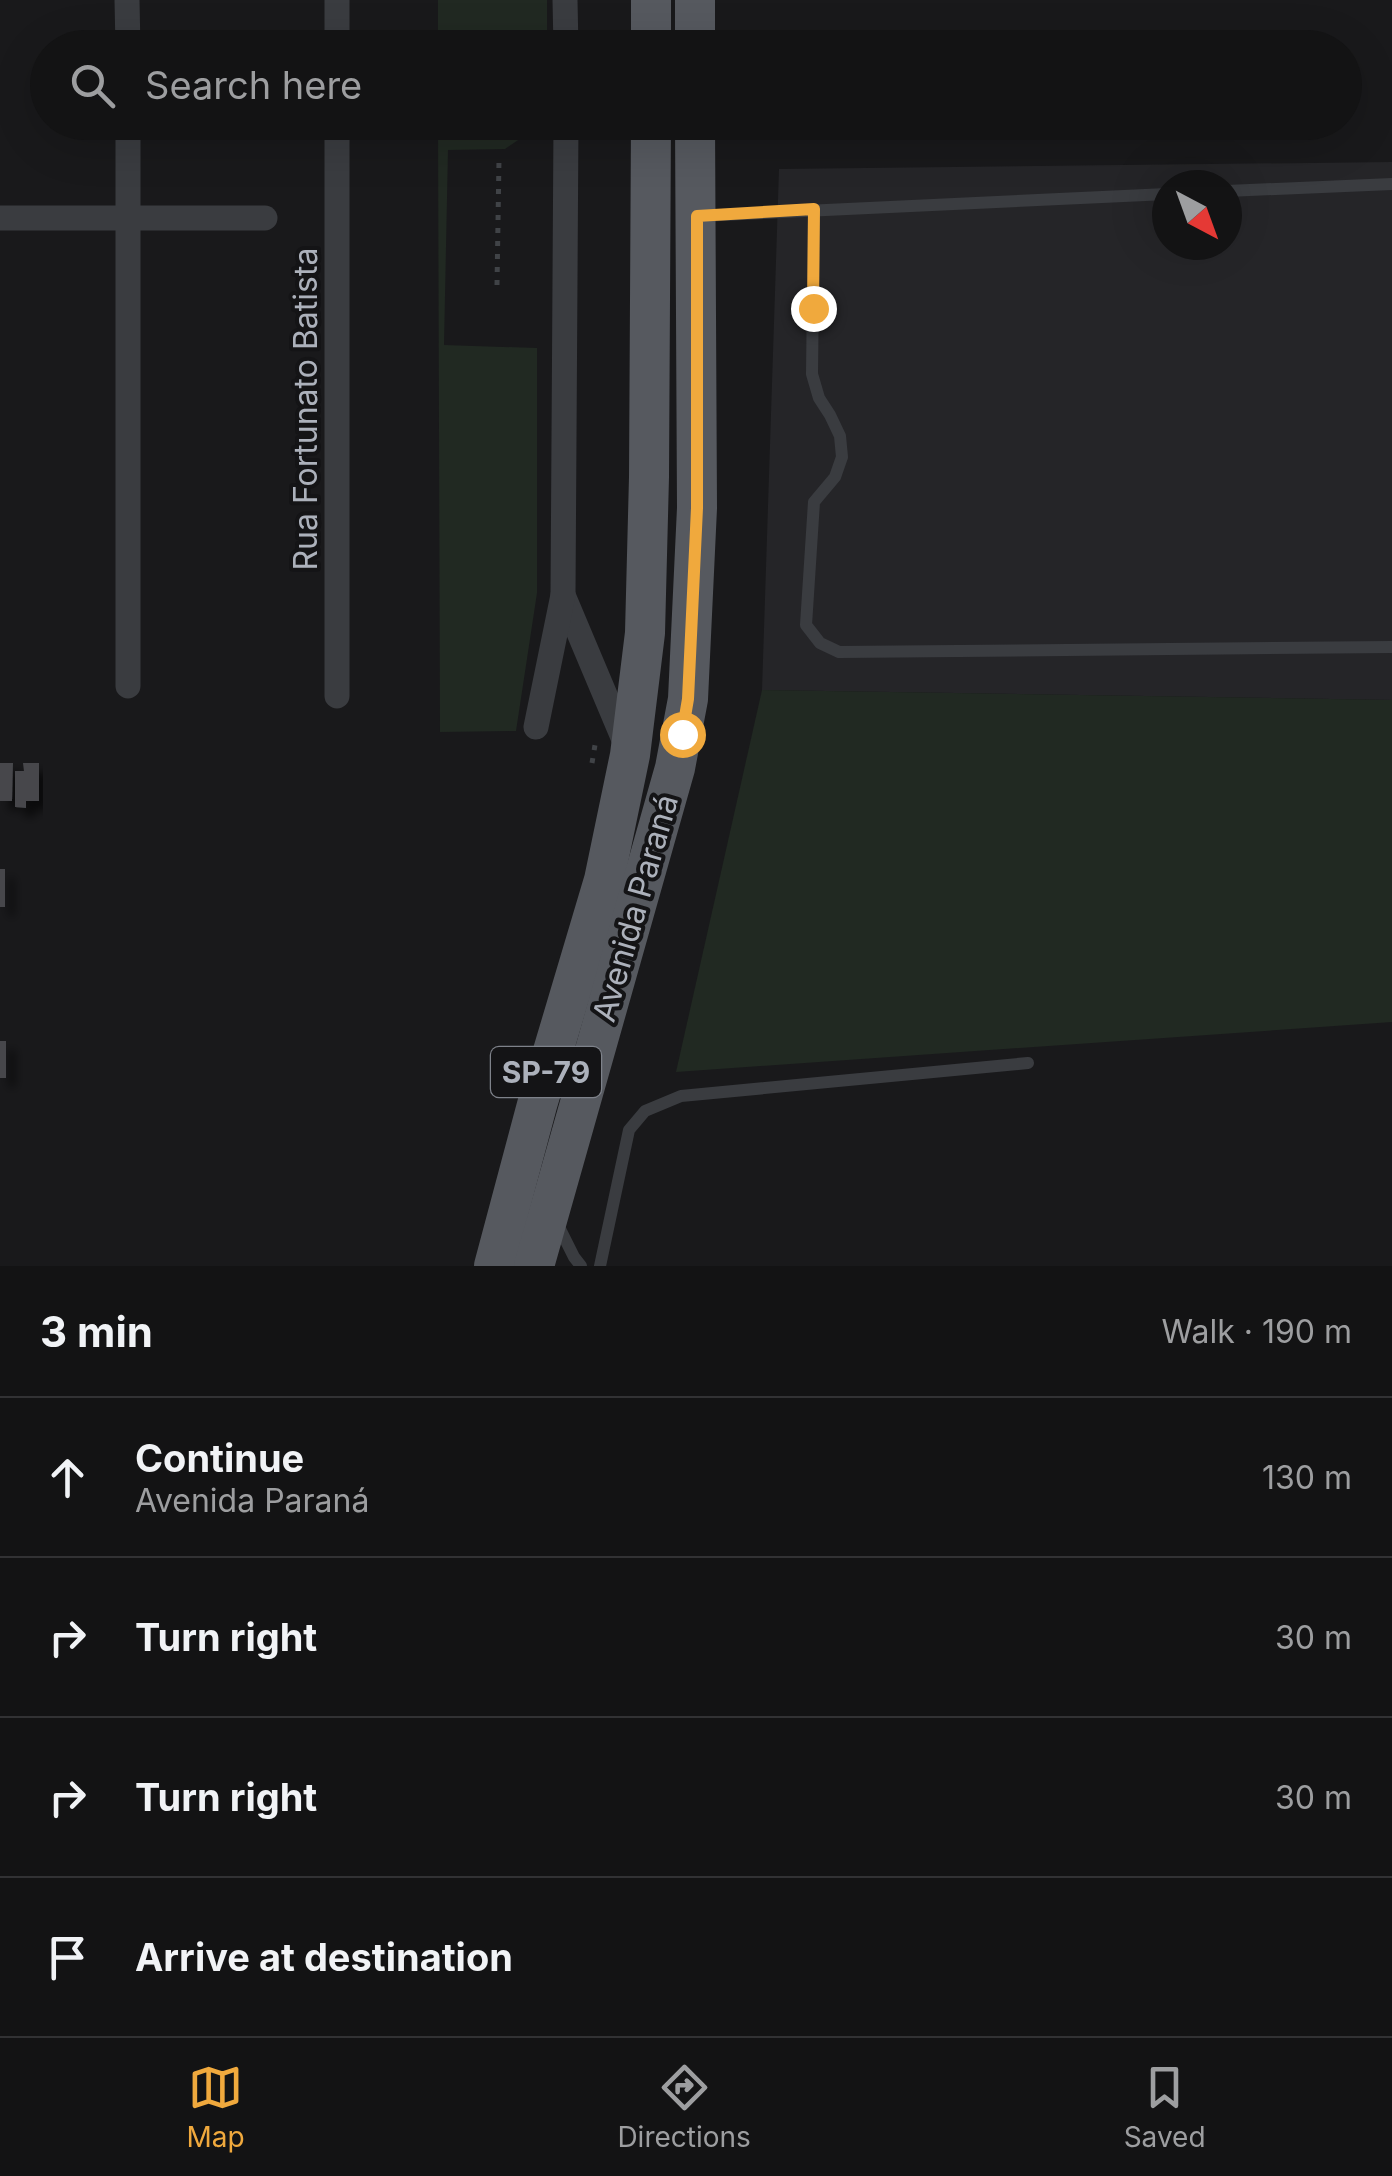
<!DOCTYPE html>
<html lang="en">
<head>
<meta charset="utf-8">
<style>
  :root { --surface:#131314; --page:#202022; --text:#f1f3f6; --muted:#9d9ea0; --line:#323234; --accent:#f0a93d }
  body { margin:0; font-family:Inter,sans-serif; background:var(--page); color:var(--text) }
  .compass { position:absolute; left:1152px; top:170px; width:90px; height:90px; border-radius:50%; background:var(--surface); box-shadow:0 10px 40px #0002; rotate:139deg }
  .stop { position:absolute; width:30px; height:30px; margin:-22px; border:8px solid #f0a93d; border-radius:50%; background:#fff }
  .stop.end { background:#f0a93d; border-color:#fff; box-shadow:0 2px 10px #0008 }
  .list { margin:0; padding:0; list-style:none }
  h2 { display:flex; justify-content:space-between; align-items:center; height:130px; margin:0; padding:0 40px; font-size:42px }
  h2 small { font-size:32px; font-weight:400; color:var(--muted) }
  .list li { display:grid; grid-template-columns:65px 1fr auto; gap:30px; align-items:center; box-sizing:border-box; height:160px; padding:0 40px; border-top:2px solid var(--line) }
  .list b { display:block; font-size:38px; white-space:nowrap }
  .list p { margin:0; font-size:32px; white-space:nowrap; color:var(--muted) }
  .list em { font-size:32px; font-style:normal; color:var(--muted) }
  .icon { flex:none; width:55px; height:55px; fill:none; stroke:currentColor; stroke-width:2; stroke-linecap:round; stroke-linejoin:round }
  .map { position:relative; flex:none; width:1392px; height:1266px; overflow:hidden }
  .search { position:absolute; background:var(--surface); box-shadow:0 10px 40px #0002; left:30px; right:30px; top:30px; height:110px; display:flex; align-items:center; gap:25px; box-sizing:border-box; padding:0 35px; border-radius:55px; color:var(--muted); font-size:38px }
  .sheet { height:770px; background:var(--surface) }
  nav { display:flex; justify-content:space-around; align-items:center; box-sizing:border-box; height:140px; border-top:2px solid var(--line); background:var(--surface); font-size:28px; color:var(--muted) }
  nav a { display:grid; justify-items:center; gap:5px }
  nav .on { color:var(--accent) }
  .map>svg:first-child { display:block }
  .built { fill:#252528; fill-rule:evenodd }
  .green { fill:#212922 }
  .building { fill:#46474b; filter:url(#shadow) }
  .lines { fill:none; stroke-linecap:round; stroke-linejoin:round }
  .path { stroke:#404347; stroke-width:5; stroke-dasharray:5 8; stroke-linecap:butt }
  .lane { stroke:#3a3c40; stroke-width:12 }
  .street { stroke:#3a3c40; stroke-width:25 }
  .primary { stroke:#56595f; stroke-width:40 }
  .route { stroke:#f0a93d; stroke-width:12 }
  .labels { text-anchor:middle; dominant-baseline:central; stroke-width:8; stroke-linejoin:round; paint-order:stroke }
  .shield { fill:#141416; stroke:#7e828a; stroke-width:2.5 }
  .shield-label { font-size:30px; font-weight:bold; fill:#acb1bb }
  .street-label { font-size:32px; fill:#acb1bb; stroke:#141416 }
</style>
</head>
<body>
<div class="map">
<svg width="1392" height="1266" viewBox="0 0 1392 1266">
  <defs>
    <filter id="shadow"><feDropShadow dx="9" dy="9" stdDeviation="5" flood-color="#0009"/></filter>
  </defs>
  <rect width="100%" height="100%" fill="#19191b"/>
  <!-- built -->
  <path class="built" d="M1392,162V700L762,690L779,169ZM1167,185H1227V245H1167Z"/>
  <!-- green -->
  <g class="green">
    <rect x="438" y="0" width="109" height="47"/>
    <path d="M438,123H537L534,129L505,149L448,150L444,345L537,348V593L516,731L440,732Z"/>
    <path d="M762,690L1392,700V1022L676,1072Z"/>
  </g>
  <!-- building -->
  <g class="building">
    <path d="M0,763H13L12,801H0Z"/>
    <path d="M23,763H39V801H26V808L15,807V771H24Z"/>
    <rect x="0" y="869" width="5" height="38"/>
    <rect x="0" y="1041" width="6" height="37"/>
  </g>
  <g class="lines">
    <!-- path -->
    <g class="path">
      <path d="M497,285L499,159"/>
      <path d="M592,763L596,739"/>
    </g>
    <!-- lane -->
    <g class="lane">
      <path d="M1227,191L1392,184"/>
      <path d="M814,209L812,374L819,398L830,415L840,436L842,457L835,477L814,502L806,625L820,643L839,652L1392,647"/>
      <path d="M700,216L1167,194"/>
      <path d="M558,1225L574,1257L581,1266"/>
      <path d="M600,1266L629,1130L645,1111L681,1096L1028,1063"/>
    </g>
    <!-- street -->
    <g class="street">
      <path d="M127,0L128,48"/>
      <path d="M337,0V48"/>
      <path d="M565,0L566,48"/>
      <path d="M128,122V686"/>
      <path d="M0,218H265"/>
      <path d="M563,595L627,747"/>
      <path d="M337,696V122"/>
      <path d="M536,727L563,595L566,122"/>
    </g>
    <!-- primary -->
    <g class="primary">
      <path d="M651,48V0"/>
      <path d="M695,48V0"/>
      <path d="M494,1266L537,1105L604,880L630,755L645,633L649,477L651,122"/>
      <path d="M534,1266L675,768L688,699L697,508L695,122"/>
    </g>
  </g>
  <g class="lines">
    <!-- route -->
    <path class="route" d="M682,734L688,699L697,508V216L814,209L813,308"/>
  </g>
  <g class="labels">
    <!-- shield labels -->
    <rect class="shield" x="491" y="1047" width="110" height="50" rx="8"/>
    <g class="shield-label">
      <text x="546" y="1072">SP-79</text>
    </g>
    <!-- street labels -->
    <g class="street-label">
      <text transform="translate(305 409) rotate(-90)">Rua Fortunato Batista</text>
      <text transform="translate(635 908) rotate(-74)">Avenida Paraná</text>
    </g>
  </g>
</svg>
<svg class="compass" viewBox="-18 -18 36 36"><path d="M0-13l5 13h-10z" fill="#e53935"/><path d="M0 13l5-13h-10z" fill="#9d9ea0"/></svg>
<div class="stop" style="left:682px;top:734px"></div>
<div class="stop end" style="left:813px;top:308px"></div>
<div class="search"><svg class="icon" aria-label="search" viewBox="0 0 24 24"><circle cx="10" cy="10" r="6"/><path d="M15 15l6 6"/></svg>Search here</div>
</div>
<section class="sheet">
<h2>3 min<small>Walk · 190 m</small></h2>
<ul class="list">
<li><svg class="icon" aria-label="ahead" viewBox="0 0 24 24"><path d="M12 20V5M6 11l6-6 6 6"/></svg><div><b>Continue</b><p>Avenida Paraná</p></div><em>130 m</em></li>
<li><svg class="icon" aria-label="right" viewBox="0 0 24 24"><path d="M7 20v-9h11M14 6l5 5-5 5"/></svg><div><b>Turn right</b></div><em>30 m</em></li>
<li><svg class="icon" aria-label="right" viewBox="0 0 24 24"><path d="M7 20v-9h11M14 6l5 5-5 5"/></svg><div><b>Turn right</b></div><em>30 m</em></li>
<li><svg class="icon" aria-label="arrive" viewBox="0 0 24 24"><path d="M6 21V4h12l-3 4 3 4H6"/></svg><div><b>Arrive at destination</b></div></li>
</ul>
</section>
<nav>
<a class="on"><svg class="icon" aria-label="map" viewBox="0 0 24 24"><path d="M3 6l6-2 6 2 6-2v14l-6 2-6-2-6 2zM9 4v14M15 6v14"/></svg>Map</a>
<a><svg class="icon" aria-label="directions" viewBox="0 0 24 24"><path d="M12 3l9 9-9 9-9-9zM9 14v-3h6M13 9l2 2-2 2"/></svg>Directions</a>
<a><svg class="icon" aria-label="saved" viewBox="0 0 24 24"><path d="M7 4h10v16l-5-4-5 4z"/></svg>Saved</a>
</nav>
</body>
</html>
